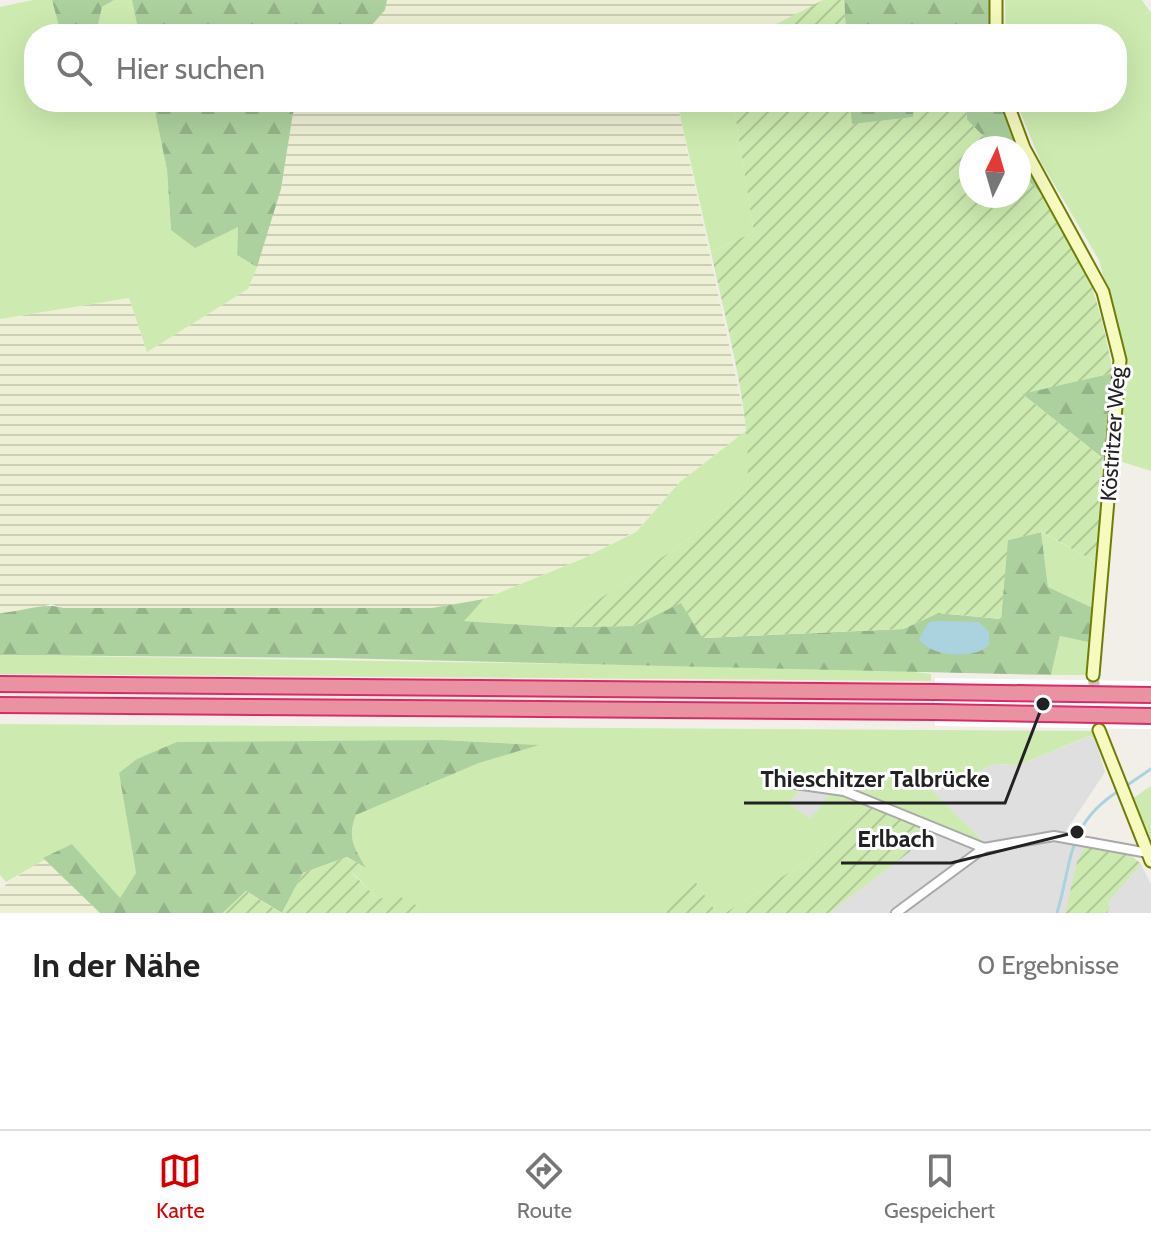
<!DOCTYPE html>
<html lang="de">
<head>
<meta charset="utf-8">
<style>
  :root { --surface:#fff; --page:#f2f2f2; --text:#222; --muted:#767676; --line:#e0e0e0; --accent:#d40000 }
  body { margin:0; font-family:Cabin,sans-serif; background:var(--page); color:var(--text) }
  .compass { position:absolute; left:959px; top:136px; width:72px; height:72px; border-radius:50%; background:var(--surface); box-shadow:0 8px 32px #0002; rotate:5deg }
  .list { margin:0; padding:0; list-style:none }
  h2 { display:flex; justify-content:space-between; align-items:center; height:104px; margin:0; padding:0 32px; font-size:34px }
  h2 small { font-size:26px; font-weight:400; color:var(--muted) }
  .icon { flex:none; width:44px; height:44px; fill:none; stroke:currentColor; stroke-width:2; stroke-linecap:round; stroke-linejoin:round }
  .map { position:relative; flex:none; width:1151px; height:913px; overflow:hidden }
  .search { position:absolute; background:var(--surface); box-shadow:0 8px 32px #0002; left:24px; right:24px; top:24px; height:88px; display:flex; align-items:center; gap:20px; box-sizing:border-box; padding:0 28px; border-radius:32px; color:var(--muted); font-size:30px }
  .sheet { height:216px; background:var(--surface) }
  nav { display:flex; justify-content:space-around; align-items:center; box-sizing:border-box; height:112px; border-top:2px solid var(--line); background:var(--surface); font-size:22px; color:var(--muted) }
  nav a { display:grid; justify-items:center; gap:4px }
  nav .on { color:var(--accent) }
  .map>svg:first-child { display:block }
  .residential { fill:#e0dfdf }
  .farmland { fill:url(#farmland-rules) }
  .grass { fill:#cdebb0 }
  .forest { fill:url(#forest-firs) }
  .garden { fill:url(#garden-furrows) }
  .water { fill:#aad3df }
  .pier { fill:#fff }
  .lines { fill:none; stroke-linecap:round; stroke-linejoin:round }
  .stream { stroke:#aad3df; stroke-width:3 }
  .secondary-tunnel { stroke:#c8c6c1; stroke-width:11; stroke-dasharray:11 5.5; stroke-linecap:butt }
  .street-casing { stroke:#a9a9a9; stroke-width:12 }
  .secondary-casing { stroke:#707d05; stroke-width:15 }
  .highway-casing { stroke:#dc2a67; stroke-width:18 }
  .street { stroke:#fff; stroke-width:8 }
  .secondary { stroke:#f7fabf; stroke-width:11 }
  .highway { stroke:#e892a2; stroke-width:14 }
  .highway-bridge-casing { stroke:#dc2a67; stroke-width:18; stroke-linecap:butt }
  .highway-bridge { stroke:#e892a2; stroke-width:14 }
  .labels { text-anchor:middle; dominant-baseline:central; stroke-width:6; stroke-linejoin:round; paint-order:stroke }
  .street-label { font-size:22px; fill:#222; stroke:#fff }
  .leader { fill:none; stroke:#222; stroke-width:3 }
  .callout-dot { fill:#222; stroke:#fff; stroke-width:3 }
  .callout-label { font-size:24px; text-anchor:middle; font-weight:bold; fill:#222; stroke:#fff; stroke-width:6; stroke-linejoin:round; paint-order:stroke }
</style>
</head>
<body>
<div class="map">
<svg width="1151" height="913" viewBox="0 0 1151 913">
  <defs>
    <pattern id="farmland-rules" width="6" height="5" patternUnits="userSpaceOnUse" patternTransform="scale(2)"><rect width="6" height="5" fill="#eef0d5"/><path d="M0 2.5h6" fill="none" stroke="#ccceb7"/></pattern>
    <pattern id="forest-firs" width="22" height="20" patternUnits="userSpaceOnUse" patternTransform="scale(2)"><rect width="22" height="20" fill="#add19e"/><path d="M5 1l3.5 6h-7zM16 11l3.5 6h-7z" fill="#95b388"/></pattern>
    <pattern id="garden-furrows" width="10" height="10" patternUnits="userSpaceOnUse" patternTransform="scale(2)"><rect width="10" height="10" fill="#cdebb0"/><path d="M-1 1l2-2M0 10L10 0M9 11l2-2" fill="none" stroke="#b0c997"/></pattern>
  </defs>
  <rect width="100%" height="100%" fill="#f2efe9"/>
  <!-- residential -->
  <path class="residential" d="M1090,736L1095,739L1105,772L1060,840L1127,852L1141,864L1151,884V913H829L935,832L830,793L811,820L788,803L802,788H844L983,841L916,776L950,777L973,774L993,764L1019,765Z"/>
  <!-- farmland -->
  <g class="farmland">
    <path d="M387,0H824L757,34H364L385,10Z"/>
    <path d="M303,102H677L747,430L680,482L636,531L582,559L484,599L432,608H63L51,604L26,612L0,613V319L129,298L147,352L248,289L281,189L293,113Z"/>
    <path d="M43,858L100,913H0V889Z"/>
  </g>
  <!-- grass -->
  <g class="grass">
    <path d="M33,0H52L61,34H34V102H153L167,170L171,230L238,227L237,255L257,267L248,289L147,352L129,298L0,319V7Z"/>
    <path d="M114,0H132L139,34H96L102,7Z"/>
    <path d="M1005,0H1142L1151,13V471L1119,461L1126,365L1099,260L1041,162L1016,102H1117V34H1006Z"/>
    <path d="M677,102H733L754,232L711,252Z"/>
    <path d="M747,430L749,472L746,493L679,546L557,627L463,621L484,599L582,559L636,532L680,482Z"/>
    <path d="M1041,532L1099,564L1095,609L1048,587Z"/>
    <path d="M1060,636L1092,643L1090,675H1051Z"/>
    <path d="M0,655L890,669L931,674V681L0,674Z"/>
    <path d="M0,724L1093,731L1095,739L1089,736L1019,765L993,764L973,774L950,777H918L985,843L845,788H802L788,803L811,819L830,793L843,794L867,805L807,861L725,913H717L695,881L658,907L667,913H420L416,905L378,899L352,872L365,868C354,848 347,837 356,815L479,763L536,745L442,740L318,743L119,773L136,873L120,899L72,844L6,882L0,875Z"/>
    <path d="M1151,786V843L1132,799Z"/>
  </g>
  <!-- forest -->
  <g class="forest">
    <path d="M52,0H114L102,7L96,34H61Z"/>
    <path d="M132,0H387L385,10L364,34H139Z"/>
    <path d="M844,0H990L992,34H846Z"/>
    <path d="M153,102H303L293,113L281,189L257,267L237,255L238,227L195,248L171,230L167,170Z"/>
    <path d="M850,102H914V117L851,125Z"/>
    <path d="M965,102H1003L1053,206L1019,172V148H995L967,120Z"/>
    <path d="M1113,373L1105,460L1021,393Z"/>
    <path d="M1041,532L1048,587L1095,609L1092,643L1060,636L1051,675L334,658L0,655V613C21,612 43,602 63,608H432L484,599L464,621L557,627L634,626L681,602L703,638L903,629L938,613L1001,619L1007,540Z"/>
    <path d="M442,740L539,745L479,763L356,815C347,837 354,848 366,868L347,857L303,873L282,913L246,891L223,913H100L43,858L72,844L120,898L136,873L119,773L137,759L177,742Z"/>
  </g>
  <!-- garden -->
  <g class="garden">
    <path d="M823,0H844L846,34H757Z"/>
    <path d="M733,102H850L852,124L913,117L914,102H965L967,120L995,148H971V196H1019V172C1030,183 1045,195 1054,208C1087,256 1103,317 1113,373L1022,394L1105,460L1099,564L1042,532L1008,540L1001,619L938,613L903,629L703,638L681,603L634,626L557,627L679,546L746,493C756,428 725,320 711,252L754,232Z"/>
    <path d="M867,805L936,832L829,913H725L807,861Z"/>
    <path d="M1086,845L1127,852L1141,864L1107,903L1110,907L1107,913H1065L1077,862Z"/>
    <path d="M347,857L366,868L352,873L378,899L397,895L416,905L420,913H282L303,873Z"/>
    <path d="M695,881L717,913H667L657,907Z"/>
    <path d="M246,891L281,913H223Z"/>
  </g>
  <!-- water -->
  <path class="water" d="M939,621L979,622L989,632V645C974,660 930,657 919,639L929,622Z"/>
  <!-- pier -->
  <path class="pier" d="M935,678L1151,681V729L935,726Z"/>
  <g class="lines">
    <!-- stream -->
    <g class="stream">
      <path d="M1126,786L1151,769"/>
      <path d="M1057,913C1073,860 1066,824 1120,790"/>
    </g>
    <!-- secondary-tunnel -->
    <path class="secondary-tunnel" d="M1093,675L1099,730"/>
    <!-- street casing -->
    <g class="street-casing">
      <g id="street">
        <path d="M795,784L844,791L984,848L1054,836L1148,853"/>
        <path d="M896,913L984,848"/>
      </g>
    </g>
    <!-- secondary casing -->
    <g class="secondary-casing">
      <g id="secondary">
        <path d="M996,0V34"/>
        <path d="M1007,102L1024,148L1103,292L1120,360L1093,675"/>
        <path d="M1099,730L1151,861"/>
      </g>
    </g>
    <!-- highway casing -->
    <g class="highway-casing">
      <g id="highway">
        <path d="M0,684L935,692"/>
        <path d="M0,705L935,712"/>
      </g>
    </g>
    <!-- street -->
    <use href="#street" class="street"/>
    <!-- secondary -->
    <use href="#secondary" class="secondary"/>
    <!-- highway -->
    <use href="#highway" class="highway"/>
    <!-- highway-bridge casing -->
    <g class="highway-bridge-casing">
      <g id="highway-bridge">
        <path d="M935,692L1151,695"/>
        <path d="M935,712L1151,716"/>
      </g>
    </g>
    <!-- highway-bridge -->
    <use href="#highway-bridge" class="highway-bridge"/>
  </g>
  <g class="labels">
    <!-- street labels -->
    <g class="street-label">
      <text transform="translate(1113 434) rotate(-86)">Köstritzer Weg</text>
    </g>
  </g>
  <!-- callouts -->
  <path class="leader" d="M1043 704L1005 803H744M1077 832L951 863H841"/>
  <g class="callout-dot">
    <circle cx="1043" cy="704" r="8"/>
    <circle cx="1077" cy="832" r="8"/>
  </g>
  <g class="callout-label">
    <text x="875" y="787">Thieschitzer Talbrücke</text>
    <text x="896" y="847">Erlbach</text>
  </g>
</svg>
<svg class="compass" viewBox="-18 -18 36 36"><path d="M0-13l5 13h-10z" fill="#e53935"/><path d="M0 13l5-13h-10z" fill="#767676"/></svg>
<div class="search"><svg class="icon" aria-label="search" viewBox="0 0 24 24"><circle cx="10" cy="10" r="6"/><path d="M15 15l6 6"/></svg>Hier suchen</div>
</div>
<section class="sheet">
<h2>In der Nähe<small>0 Ergebnisse</small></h2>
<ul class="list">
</ul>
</section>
<nav>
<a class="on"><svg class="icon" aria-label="map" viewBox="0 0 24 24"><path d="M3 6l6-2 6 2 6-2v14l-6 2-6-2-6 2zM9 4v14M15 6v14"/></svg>Karte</a>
<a><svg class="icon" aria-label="directions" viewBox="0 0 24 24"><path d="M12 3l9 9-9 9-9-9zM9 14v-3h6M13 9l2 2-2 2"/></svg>Route</a>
<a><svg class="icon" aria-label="saved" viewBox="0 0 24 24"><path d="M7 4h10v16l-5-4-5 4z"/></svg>Gespeichert</a>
</nav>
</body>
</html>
